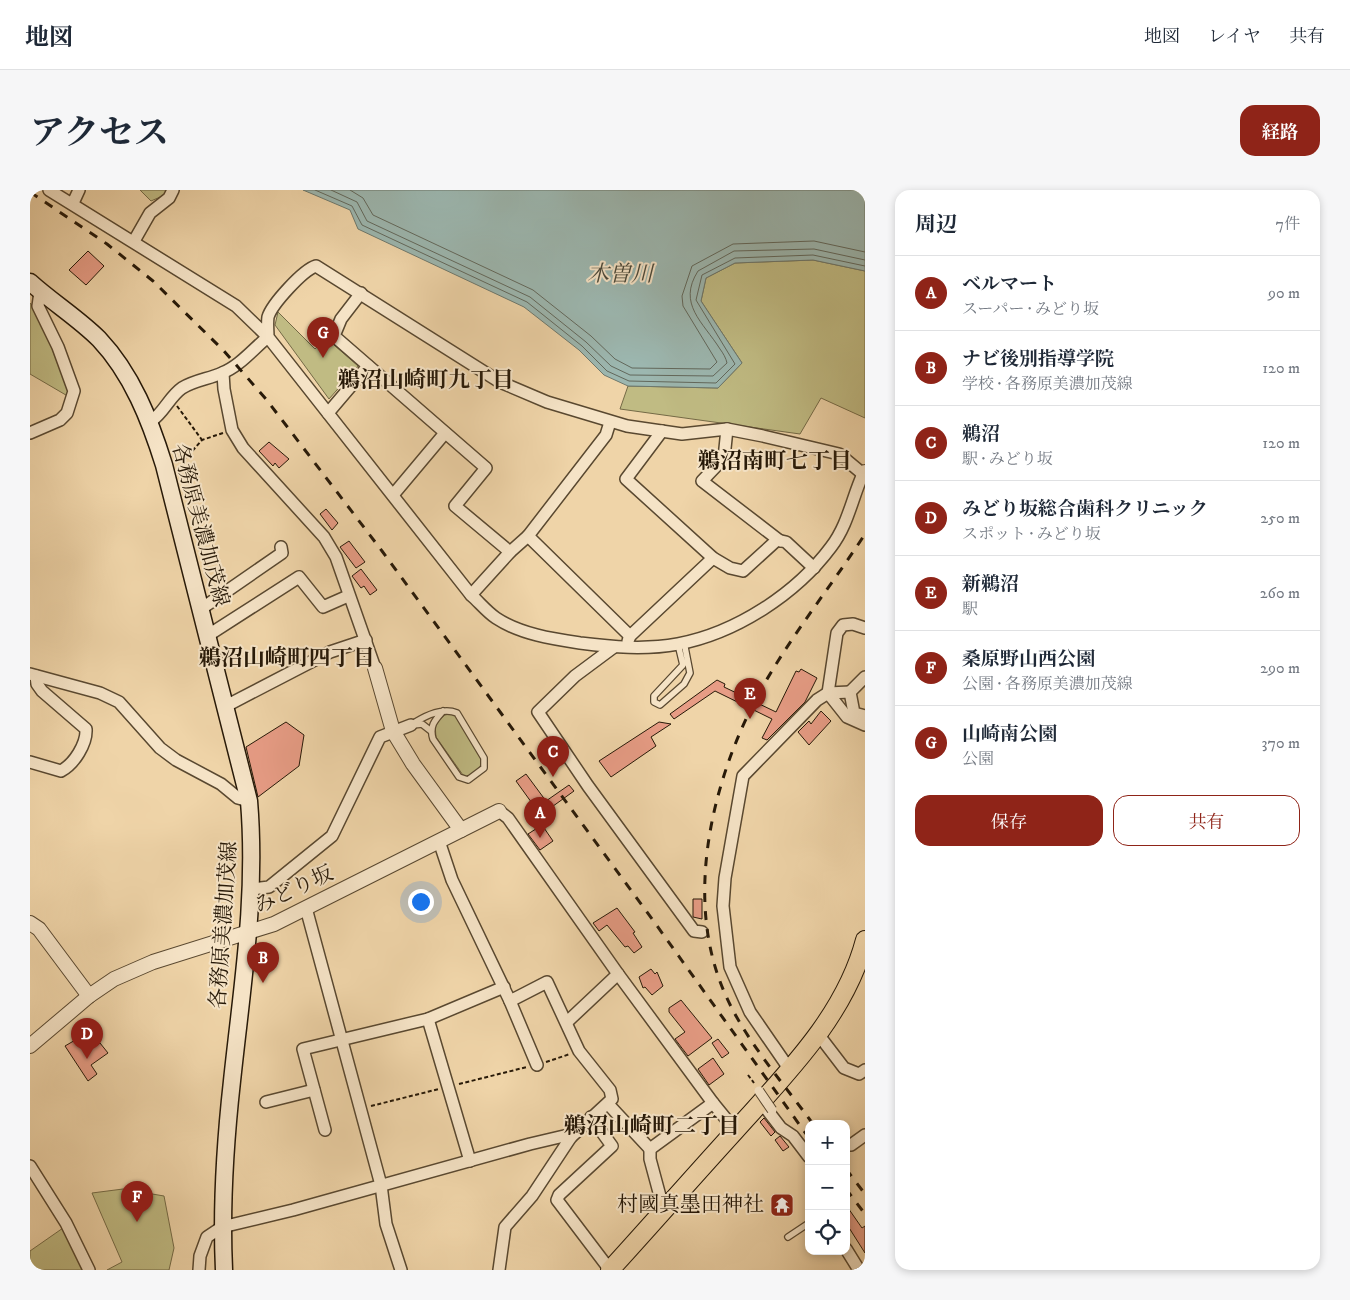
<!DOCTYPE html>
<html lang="ja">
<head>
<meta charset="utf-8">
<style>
  :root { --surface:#fff; --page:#f6f6f7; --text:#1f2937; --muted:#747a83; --line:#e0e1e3; --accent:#8f2418 }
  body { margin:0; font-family:"IM FELL DW Pica","Noto Serif JP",serif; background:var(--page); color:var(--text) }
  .controls { position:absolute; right:15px; bottom:15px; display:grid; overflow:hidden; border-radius:10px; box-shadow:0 2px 8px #0003 }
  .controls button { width:45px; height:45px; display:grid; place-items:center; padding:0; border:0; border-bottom:1px solid var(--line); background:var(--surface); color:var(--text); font:25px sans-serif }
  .you { position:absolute; left:390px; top:711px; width:18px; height:18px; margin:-12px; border:4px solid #fff; border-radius:50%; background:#1a73e8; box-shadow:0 0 0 8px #1a73e833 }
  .badge { display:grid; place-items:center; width:32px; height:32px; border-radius:50%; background:var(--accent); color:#fff; font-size:16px; font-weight:700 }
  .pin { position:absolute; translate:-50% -41px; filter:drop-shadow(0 1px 2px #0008) }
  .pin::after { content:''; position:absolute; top:26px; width:18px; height:15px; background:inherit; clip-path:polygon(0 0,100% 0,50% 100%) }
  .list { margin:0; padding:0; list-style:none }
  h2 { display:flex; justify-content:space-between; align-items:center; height:65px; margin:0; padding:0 20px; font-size:21px }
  h2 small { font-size:16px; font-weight:400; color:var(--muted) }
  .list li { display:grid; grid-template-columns:32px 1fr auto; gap:15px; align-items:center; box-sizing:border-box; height:75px; padding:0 20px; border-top:1px solid var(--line) }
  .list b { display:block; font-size:19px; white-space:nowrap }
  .list p { margin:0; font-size:16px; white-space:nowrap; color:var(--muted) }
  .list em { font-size:16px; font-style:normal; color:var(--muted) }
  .actions { display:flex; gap:10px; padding:15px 20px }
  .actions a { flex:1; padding:11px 0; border:1px solid var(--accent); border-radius:15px; text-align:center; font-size:18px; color:var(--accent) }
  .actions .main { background:var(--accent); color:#fff }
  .icon { flex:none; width:28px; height:28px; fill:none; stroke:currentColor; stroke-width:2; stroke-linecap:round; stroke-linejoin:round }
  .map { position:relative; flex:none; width:835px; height:1080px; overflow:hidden; border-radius:15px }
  header { display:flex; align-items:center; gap:30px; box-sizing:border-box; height:70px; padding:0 25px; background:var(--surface); border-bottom:1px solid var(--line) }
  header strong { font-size:24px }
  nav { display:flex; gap:28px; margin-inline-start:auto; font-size:18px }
  .intro { display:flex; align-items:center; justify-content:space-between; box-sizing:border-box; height:120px; padding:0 30px }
  h1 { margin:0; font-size:35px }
  .button { padding:12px 22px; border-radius:15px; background:var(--accent); color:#fff; font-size:18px; font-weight:700 }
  main { display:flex; gap:30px; padding:0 30px }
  aside { flex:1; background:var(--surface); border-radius:15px; box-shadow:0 2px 8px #0003 }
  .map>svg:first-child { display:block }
  .green { fill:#c0bb83; stroke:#746a46 }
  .water { fill:#9cb7b0; stroke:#6d786d }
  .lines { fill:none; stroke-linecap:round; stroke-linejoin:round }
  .shore { stroke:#62685c; stroke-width:1 }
  .building { fill:#e79c85; stroke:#271908 }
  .service-casing { stroke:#594830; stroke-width:8 }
  .minor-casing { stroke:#594830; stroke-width:14 }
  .tertiary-casing { stroke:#594830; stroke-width:16 }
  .secondary-casing { stroke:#271908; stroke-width:19 }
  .primary-casing { stroke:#271908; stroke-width:20 }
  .path { stroke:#271908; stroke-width:2; stroke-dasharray:4 2.5; stroke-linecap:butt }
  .service { stroke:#f5e3c6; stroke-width:5.5 }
  .minor { stroke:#f5e3c6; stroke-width:11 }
  .tertiary { stroke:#f5e3c6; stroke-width:14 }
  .secondary { stroke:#f5e3c6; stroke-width:16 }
  .primary { stroke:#efd4a8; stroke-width:18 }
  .rail { stroke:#271908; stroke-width:3; stroke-dasharray:9 9; stroke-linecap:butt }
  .pedestrian-bridge-casing { stroke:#594830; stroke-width:11; stroke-linecap:butt }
  .pedestrian-bridge { stroke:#f5e3c6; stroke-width:9 }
  .labels { text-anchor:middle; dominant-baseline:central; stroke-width:4; stroke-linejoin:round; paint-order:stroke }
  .street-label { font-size:21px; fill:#271908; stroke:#f5e3c6 }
  .poi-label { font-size:21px; fill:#271908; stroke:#f5e3c6; text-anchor:end }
  .water-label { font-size:22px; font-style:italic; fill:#4a483a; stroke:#f5e3c6 }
  .neighbourhood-label { font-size:22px; font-weight:bold; fill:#271908; stroke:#f5e3c6 }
</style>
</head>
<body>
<header>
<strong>地図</strong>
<nav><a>地図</a><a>レイヤ</a><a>共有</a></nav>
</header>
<div class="intro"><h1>アクセス</h1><a class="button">経路</a></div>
<main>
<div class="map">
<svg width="835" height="1080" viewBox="0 0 835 1080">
  <rect width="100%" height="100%" fill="#efd4a8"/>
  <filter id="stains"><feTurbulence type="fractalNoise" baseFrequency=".004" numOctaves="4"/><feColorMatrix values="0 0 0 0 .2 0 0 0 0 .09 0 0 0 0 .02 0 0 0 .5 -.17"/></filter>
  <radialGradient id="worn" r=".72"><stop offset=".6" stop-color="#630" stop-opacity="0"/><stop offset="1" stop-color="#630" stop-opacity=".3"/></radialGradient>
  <!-- green -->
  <g class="green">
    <path d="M110,0H139L137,4L121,11Z"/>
    <path d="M783,70L835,81V228L791,208L770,244L590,219L598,196L688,198L712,173L671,111L676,88L705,73Z"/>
    <path d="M0,113L8,122L41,208L0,184Z"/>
    <path d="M248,122L285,159L296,148L328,176L299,209L245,135Z"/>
    <path d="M420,524L426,525L452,569L450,577L438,587L433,585L406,547L405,534L415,525Z"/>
    <path d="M93,999L134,1006L144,1058L139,1080H77L92,1072L62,1003Z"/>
    <path d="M33,1038L55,1080H0V1061Z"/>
  </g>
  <!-- water -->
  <path class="water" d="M273,0H835V81L783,70L705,73L676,88L671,111L712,173L688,198L598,196L574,185L549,160L494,117L328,39L320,20Z"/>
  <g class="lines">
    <!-- shore -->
    <g class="shore">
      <path d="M285,0L322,16L332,35L497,112L552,156L577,181L599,191L686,193L705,174L666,110L672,85L705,68L783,65L835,76"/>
      <path d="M301,0L327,12L337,31L500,107L556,152L581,176L600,185L683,186L697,173C696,168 693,163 690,159C673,132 647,114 668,81L704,61L784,59L835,70"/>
      <path d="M320,0L333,8L343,25L503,100L561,146L585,169L602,178L680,179L687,172L653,116L652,106L662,76L703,54L784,51L835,62"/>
    </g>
  </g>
  <!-- building -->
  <g class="building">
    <path d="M58,61L74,76L56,95L39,80Z"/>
    <path d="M239,252L259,269L249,278L245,273L243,276L229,261Z"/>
    <path d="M296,319L308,333L302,340L290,324Z"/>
    <path d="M319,351L335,372L326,378L310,357Z"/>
    <path d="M331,379L347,400L340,405L334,396L331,398L322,386Z"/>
    <path d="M771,479L787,488L775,512L737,550L732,548L742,529L685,501L644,529L640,524L687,490L695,494L694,497L746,522L766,481L769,482Z"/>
    <path d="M791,521L801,531L779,555L768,542L779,531L781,534Z"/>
    <path d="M256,532L274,545L269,576L228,607L216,557Z"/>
    <path d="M629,532L641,534L621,547L626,556L581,587L569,571Z"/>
    <path d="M496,584L516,611L539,595L544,601L519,619L521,621L512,627L486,591Z"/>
    <path d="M512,635L523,651L510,660L498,644Z"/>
    <path d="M663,709H672V729L663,727Z"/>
    <path d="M587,718L605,742L603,743L612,757L604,763L598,756L595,757L577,735L569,741L563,733Z"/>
    <path d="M621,779L625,784L627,782L633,796L622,805L615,797L613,798L609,787Z"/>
    <path d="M651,810L682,848L658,866L645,849L655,842L639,822V818Z"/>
    <path d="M47,849L56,862L70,853L78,863L61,875L67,884L58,891L35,856Z"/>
    <path d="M688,849L699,863L692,868L682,853Z"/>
    <path d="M683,868L694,884L679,895L668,879Z"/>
    <path d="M734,928L745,942L741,946L730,932Z"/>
    <path d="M750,946L759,957L753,961L745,950Z"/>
    <path d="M816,1015L832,1038L835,1036V1063L816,1033Z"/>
  </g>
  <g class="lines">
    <!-- service casing -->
    <g class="service-casing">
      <g id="service">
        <path d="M648,454L653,475L624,506V512L630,515L654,494L660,483L654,452"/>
        <path d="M381,535C393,527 412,517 427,523L454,568V578L438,590L429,587L403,549C399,536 405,530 413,521"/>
        <path d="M383,535L392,534L401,541"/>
        <path d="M758,1047L779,1033"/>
      </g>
    </g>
    <!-- minor casing -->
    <g class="minor-casing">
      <g id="minor">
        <path d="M19,0L206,116L238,147L441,405C449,412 457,422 466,428C490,444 523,449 550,453C582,457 615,460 648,454C706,443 766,404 801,357C818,335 822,308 833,284L809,264L733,246L697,239L652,244L597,236L517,212L470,192L286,76C273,80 242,114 238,127C237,133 238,141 238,147C224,158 210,176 192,183C179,189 165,190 152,198C139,207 134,223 120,232"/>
        <path d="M43,13L49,0"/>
        <path d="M104,51L120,23L139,8L143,0"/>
        <path d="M331,103L311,129L304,146L456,278L425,316L480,362"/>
        <path d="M193,183L194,199L202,240L213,258L294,347L306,367L345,478"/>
        <path d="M298,223L338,176"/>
        <path d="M580,232L576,245L498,346L600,446"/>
        <path d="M697,239L694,268L672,291L750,351"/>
        <path d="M632,241L596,289L683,368L700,378L713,381L747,350L756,352L784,378"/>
        <path d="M0,243L30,230L37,223L44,201L28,157L8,116L10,102"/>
        <path d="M363,305L415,243"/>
        <path d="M441,405L480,362L498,346"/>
        <path d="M171,419L252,363L251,357"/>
        <path d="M835,438L823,434L813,435L807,443L798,503L817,527L835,535"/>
        <path d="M177,446L269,387L293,417L318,406"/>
        <path d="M598,451L600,446L683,368"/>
        <path d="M584,457L545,486L508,522L558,596L664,741L672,742"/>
        <path d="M0,484L70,503L89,512L130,558L146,570L191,594L208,608L219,611"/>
        <path d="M835,487L820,502L824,523L835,526"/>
        <path d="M196,516L300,462L336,450"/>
        <path d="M0,572L31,581C44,574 57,554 56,539L12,501L7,494L6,486"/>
        <path d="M469,621L478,628L588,784L683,913L705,940"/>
        <path d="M409,651L422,690L480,811L517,792L549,861L580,900L582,909L541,947L502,1006L475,1037L469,1080"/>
        <path d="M222,699L239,697L302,646L350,547L381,535"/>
        <path d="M276,718L351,995L356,1034L371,1080"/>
        <path d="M480,811L507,875"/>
        <path d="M398,829L440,971"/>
        <path d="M537,832L588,784"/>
        <path d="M788,844L814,878L829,884L835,880"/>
        <path d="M760,880L720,822L700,777L693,716L695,688L713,586L787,510L798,503L820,502"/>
        <path d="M236,912L284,900"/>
        <path d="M731,912L751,938L763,946L779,967"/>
        <path d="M578,914L620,959L683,913"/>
        <path d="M561,927L582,956L529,1005L527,1010L580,1080"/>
        <path d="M295,940L273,859L398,829L474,797"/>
        <path d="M821,955L835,945"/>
        <path d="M620,959V969L634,1021"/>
        <path d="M0,976L36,1033L59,1080"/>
        <path d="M816,1059L829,1080"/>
        <path d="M169,1080L170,1066L177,1047L192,1037L263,1020L500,954L534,946L541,947"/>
      </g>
    </g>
    <!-- tertiary casing -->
    <g class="tertiary-casing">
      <g id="tertiary">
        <path d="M833,284L835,282"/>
        <path d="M345,478L363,541L383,574L431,640"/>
        <path d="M0,733L9,739L59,806"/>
        <path d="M0,856L59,806L84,789L123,772L244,734L469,621"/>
      </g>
    </g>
    <!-- secondary casing -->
    <g class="secondary-casing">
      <path id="secondary" d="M0,92C22,112 48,128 69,149C102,184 120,230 134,275L219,611C227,707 212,796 202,891C195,954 191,1017 194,1080"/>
    </g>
    <!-- primary casing -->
    <g class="primary-casing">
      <path id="primary" d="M580,1080C622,1034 663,987 705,941C756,884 815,826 835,750"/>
    </g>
    <!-- path -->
    <g class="path">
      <path d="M147,216L172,250"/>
      <path d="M147,272L157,267L172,250L193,243"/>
      <path d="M516,872L540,864"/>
      <path d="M718,885L724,893"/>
      <path d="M429,894L497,877"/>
      <path d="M341,916L409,899"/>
    </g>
    <!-- service -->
    <use href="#service" class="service"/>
    <!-- minor -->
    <use href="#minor" class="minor"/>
    <!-- tertiary -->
    <use href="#tertiary" class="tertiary"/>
    <!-- secondary -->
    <use href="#secondary" class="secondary"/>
    <!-- primary -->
    <use href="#primary" class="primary"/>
    <!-- rail -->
    <g class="rail">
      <path d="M0,2L77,54L123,91L193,160L236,209L352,361L625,733L779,948"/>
      <path d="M783,934C754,894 716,851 696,806C653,712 681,593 728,505C759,448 800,398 835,344"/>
      <path d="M816,979L835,1004"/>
      <path d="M816,999L835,1024"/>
    </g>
    <!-- pedestrian-bridge casing -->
    <g class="pedestrian-bridge-casing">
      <path id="pedestrian-bridge" d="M729,901L742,920"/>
    </g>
    <!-- pedestrian-bridge -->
    <use href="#pedestrian-bridge" class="pedestrian-bridge"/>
  </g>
  <!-- icons -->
  <defs>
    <g id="temple-square" transform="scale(1.25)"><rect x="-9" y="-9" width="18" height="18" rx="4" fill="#8f2418" stroke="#f5e3c6"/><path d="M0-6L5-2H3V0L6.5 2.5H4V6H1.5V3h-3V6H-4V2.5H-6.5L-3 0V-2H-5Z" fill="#fff"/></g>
  </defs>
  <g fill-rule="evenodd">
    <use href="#temple-square" x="752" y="1015"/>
  </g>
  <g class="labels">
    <!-- street labels -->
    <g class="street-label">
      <text transform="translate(170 335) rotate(75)">各務原美濃加茂線</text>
      <text transform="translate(264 700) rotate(-25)">みどり坂</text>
      <text transform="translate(194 735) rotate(-86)">各務原美濃加茂線</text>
    </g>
    <!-- poi labels -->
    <g class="poi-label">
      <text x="734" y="1015">村國真墨田神社</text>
    </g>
    <!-- water labels -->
    <g class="water-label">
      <text x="590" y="84">木曽川</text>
    </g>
    <!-- neighbourhood labels -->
    <g class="neighbourhood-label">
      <text x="396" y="190">鵜沼山崎町九丁目</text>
      <text x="745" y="271">鵜沼南町七丁目</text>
      <text x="257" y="468">鵜沼山崎町四丁目</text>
      <text x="622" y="936">鵜沼山崎町二丁目</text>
    </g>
  </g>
  <rect width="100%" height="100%" filter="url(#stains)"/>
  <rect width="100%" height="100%" fill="url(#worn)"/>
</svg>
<div class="controls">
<button>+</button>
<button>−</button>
<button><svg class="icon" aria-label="locate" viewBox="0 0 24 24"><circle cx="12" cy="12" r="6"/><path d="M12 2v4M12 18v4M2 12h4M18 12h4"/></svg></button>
</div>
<div class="you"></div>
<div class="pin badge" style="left:510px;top:648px">A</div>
<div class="pin badge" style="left:233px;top:793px">B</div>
<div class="pin badge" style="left:523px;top:587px">C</div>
<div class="pin badge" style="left:57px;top:869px">D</div>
<div class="pin badge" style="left:720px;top:529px">E</div>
<div class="pin badge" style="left:107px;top:1032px">F</div>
<div class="pin badge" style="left:293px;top:168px">G</div>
</div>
<aside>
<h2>周辺<small>7件</small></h2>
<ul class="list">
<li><span class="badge">A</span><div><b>ベルマート</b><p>スーパー · みどり坂</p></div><em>90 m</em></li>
<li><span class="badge">B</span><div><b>ナビ後別指導学院</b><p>学校 · 各務原美濃加茂線</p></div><em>120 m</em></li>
<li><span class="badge">C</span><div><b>鵜沼</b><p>駅 · みどり坂</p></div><em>120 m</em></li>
<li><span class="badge">D</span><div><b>みどり坂総合歯科クリニック</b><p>スポット · みどり坂</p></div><em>250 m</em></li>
<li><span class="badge">E</span><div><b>新鵜沼</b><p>駅</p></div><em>260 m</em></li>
<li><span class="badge">F</span><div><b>桑原野山西公園</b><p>公園 · 各務原美濃加茂線</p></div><em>290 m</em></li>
<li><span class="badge">G</span><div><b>山崎南公園</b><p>公園</p></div><em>370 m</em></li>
</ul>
<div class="actions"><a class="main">保存</a><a>共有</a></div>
</aside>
</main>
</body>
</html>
